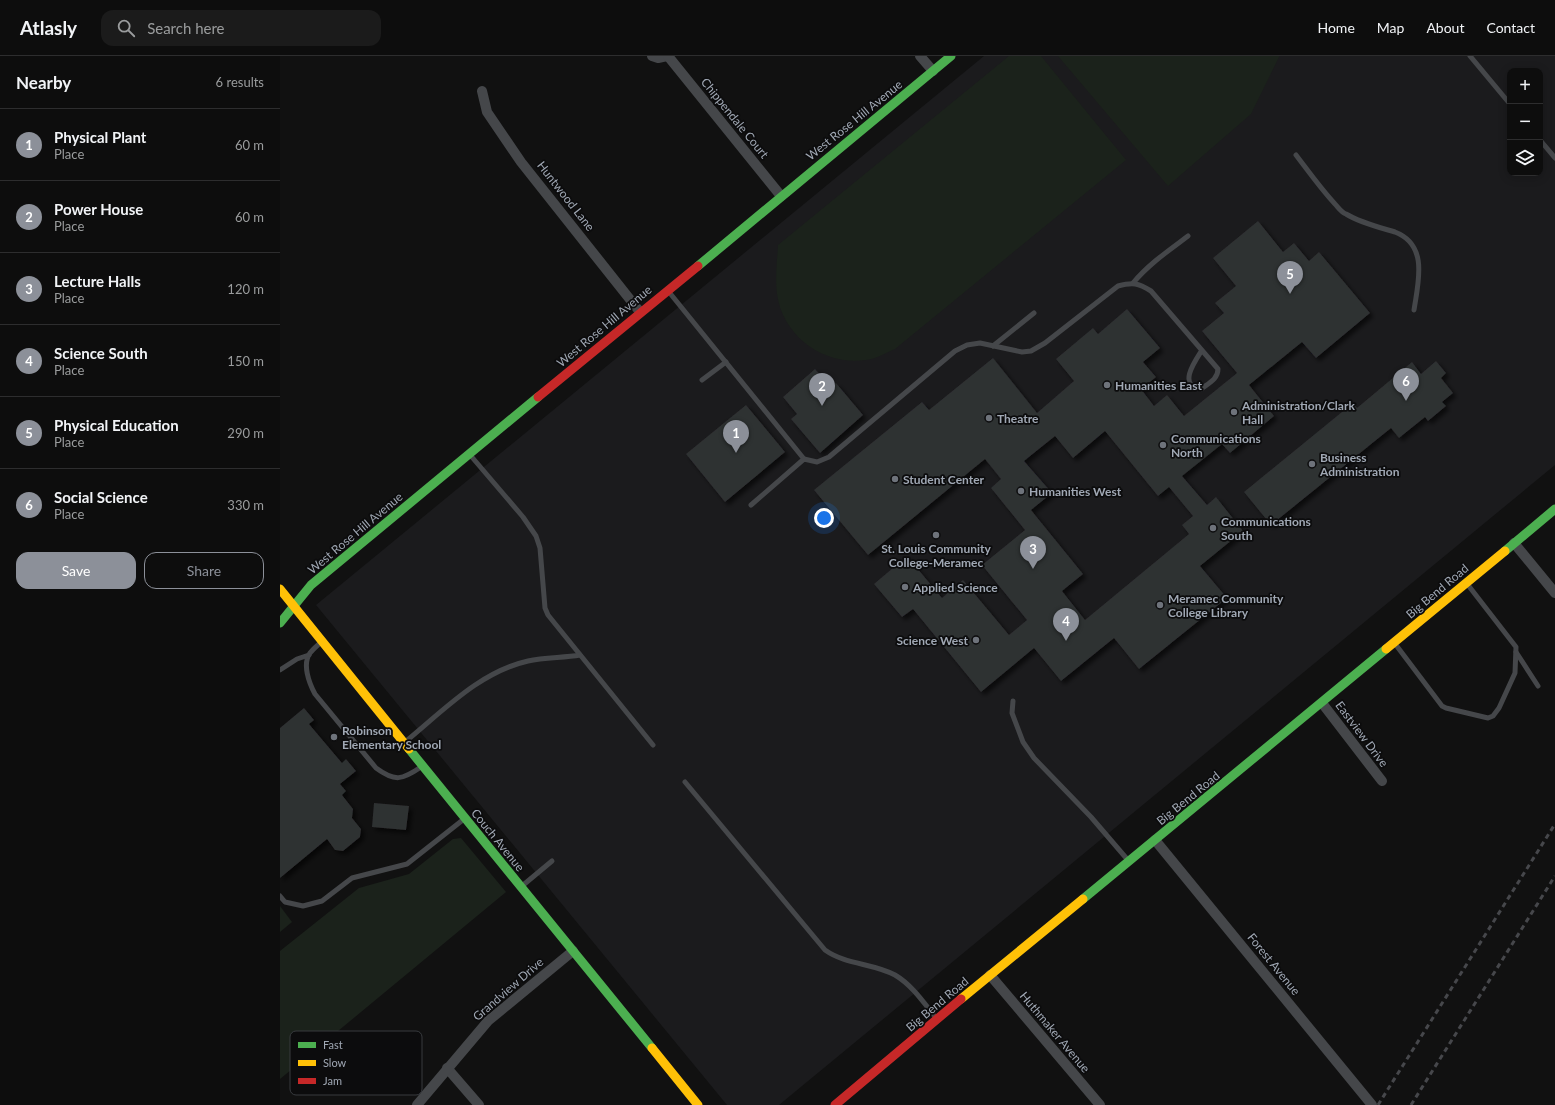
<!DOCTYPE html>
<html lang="en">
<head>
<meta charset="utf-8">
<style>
  :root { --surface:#0d0d0d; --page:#1b1b1b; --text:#f1f3f6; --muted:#9a9c9d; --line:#2d2d2e; --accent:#8c9099 }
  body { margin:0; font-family:Lato,sans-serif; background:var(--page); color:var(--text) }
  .controls { position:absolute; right:12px; top:12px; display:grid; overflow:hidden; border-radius:8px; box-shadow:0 2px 10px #0003 }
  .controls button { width:36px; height:36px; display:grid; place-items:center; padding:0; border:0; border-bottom:1px solid var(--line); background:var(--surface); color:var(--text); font:20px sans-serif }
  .you { position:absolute; left:544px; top:462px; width:14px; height:14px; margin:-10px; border:3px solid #fff; border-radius:50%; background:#1a73e8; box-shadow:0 0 0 6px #1a73e833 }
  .badge { display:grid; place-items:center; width:26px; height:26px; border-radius:50%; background:var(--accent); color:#fff; font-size:13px; font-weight:700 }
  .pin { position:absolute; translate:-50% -33px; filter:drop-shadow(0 1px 2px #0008) }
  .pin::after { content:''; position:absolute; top:21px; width:14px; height:12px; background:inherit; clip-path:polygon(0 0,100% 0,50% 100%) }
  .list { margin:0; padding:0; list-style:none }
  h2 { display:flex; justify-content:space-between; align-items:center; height:52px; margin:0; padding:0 16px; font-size:17px }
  h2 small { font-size:13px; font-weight:400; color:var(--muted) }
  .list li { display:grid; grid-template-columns:26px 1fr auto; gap:12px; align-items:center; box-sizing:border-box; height:72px; padding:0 16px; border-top:1px solid var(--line) }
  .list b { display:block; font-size:15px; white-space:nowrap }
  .list p { margin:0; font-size:13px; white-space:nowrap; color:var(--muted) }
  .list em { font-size:13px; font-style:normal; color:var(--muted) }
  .actions { display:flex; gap:8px; padding:12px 16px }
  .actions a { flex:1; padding:9px 0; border:1px solid var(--accent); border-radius:12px; text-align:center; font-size:14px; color:var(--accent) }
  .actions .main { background:var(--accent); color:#fff }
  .icon { flex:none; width:22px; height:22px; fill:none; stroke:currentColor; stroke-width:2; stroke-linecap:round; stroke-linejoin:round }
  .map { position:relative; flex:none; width:1275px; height:1049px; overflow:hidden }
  header { display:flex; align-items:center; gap:24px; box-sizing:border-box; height:56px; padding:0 20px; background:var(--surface); border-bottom:1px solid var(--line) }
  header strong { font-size:19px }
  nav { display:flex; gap:22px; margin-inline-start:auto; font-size:14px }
  .search { width:280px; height:36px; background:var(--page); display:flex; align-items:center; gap:10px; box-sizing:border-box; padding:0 14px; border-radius:12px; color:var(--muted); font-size:15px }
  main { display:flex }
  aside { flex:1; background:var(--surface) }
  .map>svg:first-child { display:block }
  .built { fill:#1b1b1d; fill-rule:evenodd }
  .green { fill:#1b221b }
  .building { fill:#2f3032; fill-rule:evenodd; filter:url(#shadow) }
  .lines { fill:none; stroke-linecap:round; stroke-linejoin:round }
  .lane { stroke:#45474a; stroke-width:5 }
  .street { stroke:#45474a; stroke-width:10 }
  .fast { stroke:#4caf50; stroke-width:9 }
  .slow { stroke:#ffc107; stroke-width:9 }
  .jam { stroke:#c62828; stroke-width:9 }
  .rail { stroke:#46474b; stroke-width:3; stroke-dasharray:5 4; stroke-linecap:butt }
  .poi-dot { fill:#6e737b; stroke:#0c0c0d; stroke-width:1.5 }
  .labels { text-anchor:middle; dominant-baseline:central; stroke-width:3.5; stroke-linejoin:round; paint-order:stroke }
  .street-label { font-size:12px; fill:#a0a8b4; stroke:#0c0c0d }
  .poi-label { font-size:12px; font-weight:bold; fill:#a0a8b4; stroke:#0c0c0d; text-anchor:start }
  .key { fill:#0c0c0d; stroke:#383b3f; stroke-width:1 }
  .key-label { font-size:11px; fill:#a0a8b4 }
</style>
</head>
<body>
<header>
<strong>Atlasly</strong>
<div class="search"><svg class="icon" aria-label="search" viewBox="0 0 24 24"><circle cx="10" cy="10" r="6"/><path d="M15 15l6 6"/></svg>Search here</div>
<nav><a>Home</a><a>Map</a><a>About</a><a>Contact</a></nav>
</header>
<main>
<aside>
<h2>Nearby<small>6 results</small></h2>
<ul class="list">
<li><span class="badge">1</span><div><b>Physical Plant</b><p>Place</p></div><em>60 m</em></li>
<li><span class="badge">2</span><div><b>Power House</b><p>Place</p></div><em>60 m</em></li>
<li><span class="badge">3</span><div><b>Lecture Halls</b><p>Place</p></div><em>120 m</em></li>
<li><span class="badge">4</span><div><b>Science South</b><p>Place</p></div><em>150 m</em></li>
<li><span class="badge">5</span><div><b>Physical Education</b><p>Place</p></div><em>290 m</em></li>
<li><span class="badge">6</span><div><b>Social Science</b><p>Place</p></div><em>330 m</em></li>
</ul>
<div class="actions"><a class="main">Save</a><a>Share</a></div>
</aside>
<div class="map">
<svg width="1275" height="1049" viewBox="0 0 1275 1049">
  <defs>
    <filter id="shadow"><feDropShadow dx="3.5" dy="3.5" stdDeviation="2" flood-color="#0009"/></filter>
  </defs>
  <rect width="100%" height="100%" fill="#111"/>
  <!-- built -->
  <path class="built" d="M704,0H1275V409L499,1049H447L36,549ZM1230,15H1260V117H1230Z"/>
  <!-- green -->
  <g class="green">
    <path d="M729,0H761L846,104L615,293C606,297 595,303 586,304C544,310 503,281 497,238C495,223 497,205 498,189Z"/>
    <path d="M778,0H999V1L971,58L888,130Z"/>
    <path d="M181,782L226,836L0,1023V895L79,832L129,818L173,783Z"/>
    <path d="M0,850L12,866L0,876Z"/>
  </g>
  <!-- building -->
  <g class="building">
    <path d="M978,165L1003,196L1014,187L1029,205L1039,196L1090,257L1036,302L1022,286L969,329L994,360L950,397L942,388L902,420L927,449L936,441L963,475L920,510L947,542L859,613L834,582L781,625L754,592L701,636L633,553L622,561L594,528L627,500L662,542L683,524L729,579L747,564L702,509L745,474L711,432L721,423L705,403L588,499L534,434L642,346L649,354L713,302L757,357L794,325L776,303L813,272L818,278L847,253L880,292L863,306L876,321L861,333L874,350L887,339L904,360L957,317L922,275L944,257L935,247L956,230L933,202ZM825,375L878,440L889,431L913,460L902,469L909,478L805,564L782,535L803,518L751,454L772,437L744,405L775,380L793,402Z"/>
    <path d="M1156,305L1166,317L1161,322L1173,337L1162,346L1166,350L1148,365L1145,361L1119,382L1111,372L991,469L964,436L1073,347L1077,352L1132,306L1141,318Z"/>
    <path d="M535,313L551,331L556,327L583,359L540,397L511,363L517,358L503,341Z"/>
    <path d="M466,349L505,396L445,446L406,398Z"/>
    <path d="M24,652L34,664L29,668L62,707L66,703L76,715L60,728L66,735L62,739L73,753L72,762L81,773L80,781L63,795L55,794L47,783L0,822V672Z"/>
    <path d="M94,747L129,750L126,774L92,771Z"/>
  </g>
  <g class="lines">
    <!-- lane -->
    <g class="lane">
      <path d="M1190,0L1230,48"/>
      <path d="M1260,84L1275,102"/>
      <path d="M1016,99C1029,116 1041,133 1055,148C1058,151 1061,156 1066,158C1081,167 1098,171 1115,176C1149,189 1138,227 1134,254"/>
      <path d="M853,227C869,208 888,195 908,180"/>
      <path d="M389,236L524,403"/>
      <path d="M713,290L754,257"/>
      <path d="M422,324L446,306"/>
      <path d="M191,400L243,461L256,480L260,492L265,552L268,559L373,689"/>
      <path d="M471,449L524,403L537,406L549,401L675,295L687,289L700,287L742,296L751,295L765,287L838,230C853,226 858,227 871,235L938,313C938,323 929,327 921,333C897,330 915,305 922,294"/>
      <path d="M41,586C38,589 33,593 30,597C22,608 29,627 35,638L96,712C115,726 122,724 141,711"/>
      <path d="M1116,589L1162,650L1166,652L1208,662L1213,660L1219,652L1235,617L1236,591L1188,529"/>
      <path d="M1236,596L1258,630"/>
      <path d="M0,614L17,603L29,599"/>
      <path d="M733,645L732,657L743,686L754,702L811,761L847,803"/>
      <path d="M125,686C162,656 199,616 248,605C265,601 283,602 300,599"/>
      <path d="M405,726L545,894C566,909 593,907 615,919C632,929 644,947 656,962"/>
      <path d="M242,830L272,805"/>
      <path d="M0,840L5,846L23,850L42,845L72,822L127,808L184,763"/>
    </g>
    <!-- street -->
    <g class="street">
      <path d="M372,0L378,2L387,0"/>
      <path d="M388,0L501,140"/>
      <path d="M640,0L653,15"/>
      <path d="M202,35L207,56L241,106L360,256"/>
      <path d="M1234,487L1275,537"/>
      <path d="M1042,647L1102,725"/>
      <path d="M875,784L1092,1049"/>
      <path d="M710,919L820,1049"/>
      <path d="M167,1012L199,1049"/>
      <path d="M137,1049L208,965L293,895"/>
    </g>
    <!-- fast -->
    <g class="fast">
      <path d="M418,210L671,0"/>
      <path d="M1225,495L1275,453"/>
      <path d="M0,567L31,529L258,341"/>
      <path d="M129,693L372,992"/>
      <path d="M803,843L1106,593"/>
    </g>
    <!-- slow -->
    <g class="slow">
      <path d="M0,533L129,693"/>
      <path d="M1106,593L1225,495"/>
      <path d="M681,943L803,843"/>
      <path d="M372,992L418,1049"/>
    </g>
    <!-- jam -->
    <g class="jam">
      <path d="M258,341L418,210"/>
      <path d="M555,1049L681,943"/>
    </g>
    <!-- rail -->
    <g class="rail">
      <path d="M1098,1049L1275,768"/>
      <path d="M1131,1049L1275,820"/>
    </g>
  </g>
  <!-- markers -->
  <g class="poi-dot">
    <circle cx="827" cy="329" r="4"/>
    <circle cx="954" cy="356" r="4"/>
    <circle cx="709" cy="362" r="4"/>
    <circle cx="883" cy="389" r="4"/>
    <circle cx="1032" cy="408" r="4"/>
    <circle cx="615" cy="423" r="4"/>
    <circle cx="741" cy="435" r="4"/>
    <circle cx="933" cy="472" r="4"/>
    <circle cx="656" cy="479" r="4"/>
    <circle cx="625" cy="531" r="4"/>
    <circle cx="880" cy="549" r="4"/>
    <circle cx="696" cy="584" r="4"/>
    <circle cx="54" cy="681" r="4"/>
  </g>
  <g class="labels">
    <!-- street labels -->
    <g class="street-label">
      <text transform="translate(455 62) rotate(51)">Chippendale Court</text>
      <text transform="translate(574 64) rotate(-39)">West Rose Hill Avenue</text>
      <text transform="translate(286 140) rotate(52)">Huntwood Lane</text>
      <text transform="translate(324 270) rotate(-40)">West Rose Hill Avenue</text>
      <text transform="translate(75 477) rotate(-40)">West Rose Hill Avenue</text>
      <text transform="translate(1157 535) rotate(-40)">Big Bend Road</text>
      <text transform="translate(1082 678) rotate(53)">Eastview Drive</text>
      <text transform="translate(908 742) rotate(-39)">Big Bend Road</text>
      <text transform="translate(218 784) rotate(51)">Couch Avenue</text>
      <text transform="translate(994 908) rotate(51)">Forest Avenue</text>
      <text transform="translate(228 933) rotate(-41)">Grandview Drive</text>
      <text transform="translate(657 948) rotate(-40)">Big Bend Road</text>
      <text transform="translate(775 976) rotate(50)">Huthmaker Avenue</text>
    </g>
    <!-- poi labels -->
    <g class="poi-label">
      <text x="835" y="329">Humanities East</text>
      <text x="962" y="349">Administration/Clark<tspan x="962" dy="14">Hall</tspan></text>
      <text x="717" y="362">Theatre</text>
      <text x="891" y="382">Communications<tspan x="891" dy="14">North</tspan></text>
      <text x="1040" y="401">Business<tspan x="1040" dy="14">Administration</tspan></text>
      <text x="623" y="423">Student Center</text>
      <text x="749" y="435">Humanities West</text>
      <text x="941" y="465">Communications<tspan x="941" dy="14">South</tspan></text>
      <text x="656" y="492" text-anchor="middle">St. Louis Community<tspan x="656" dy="14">College-Meramec</tspan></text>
      <text x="633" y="531">Applied Science</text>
      <text x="888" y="542">Meramec Community<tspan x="888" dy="14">College Library</tspan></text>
      <text x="688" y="584" text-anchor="end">Science West</text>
      <text x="62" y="674">Robinson<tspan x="62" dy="14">Elementary School</tspan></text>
    </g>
  </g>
  <!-- legend -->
  <rect x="10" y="975" width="132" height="64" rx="6" class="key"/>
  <rect x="18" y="986" width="18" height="6" fill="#4caf50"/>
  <rect x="18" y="1004" width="18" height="6" fill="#ffc107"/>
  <rect x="18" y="1022" width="18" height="6" fill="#c62828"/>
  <g class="key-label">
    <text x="43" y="993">Fast</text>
    <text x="43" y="1011">Slow</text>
    <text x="43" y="1029">Jam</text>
  </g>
</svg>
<div class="controls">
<button>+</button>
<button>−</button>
<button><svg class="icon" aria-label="layers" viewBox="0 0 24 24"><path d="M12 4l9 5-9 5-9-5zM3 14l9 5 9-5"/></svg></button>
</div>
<div class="you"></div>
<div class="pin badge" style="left:456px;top:397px">1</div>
<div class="pin badge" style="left:542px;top:350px">2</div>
<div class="pin badge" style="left:753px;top:513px">3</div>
<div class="pin badge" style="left:786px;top:585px">4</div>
<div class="pin badge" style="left:1010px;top:238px">5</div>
<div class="pin badge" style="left:1126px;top:345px">6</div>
</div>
</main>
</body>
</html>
